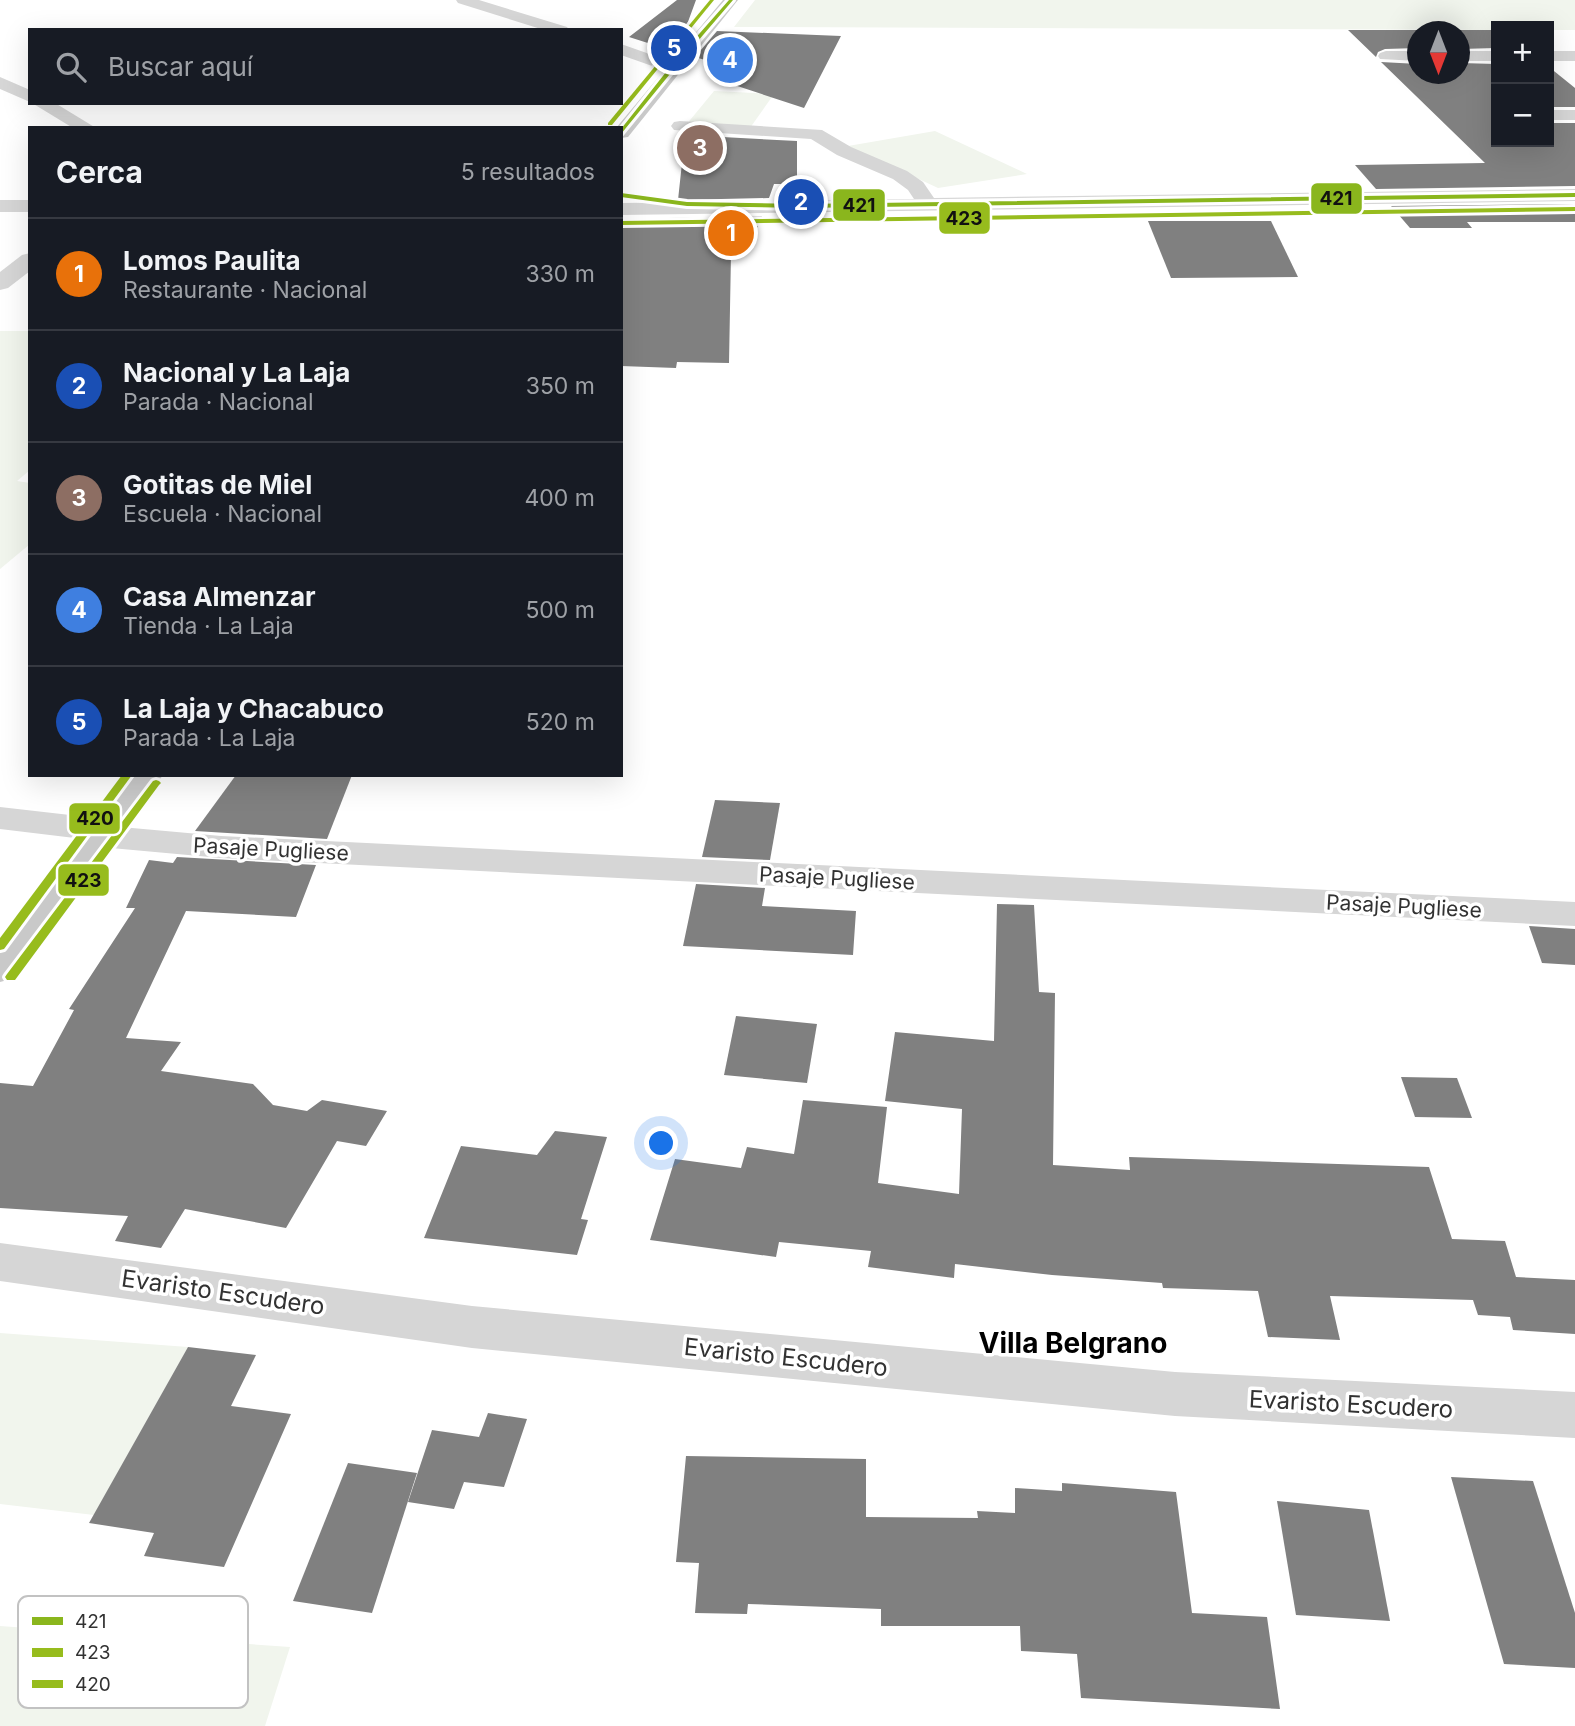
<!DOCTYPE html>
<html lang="es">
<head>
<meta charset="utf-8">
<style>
  :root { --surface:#171b24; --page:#20242c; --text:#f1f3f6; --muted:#9ea1a6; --line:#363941; --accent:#7a7a7a }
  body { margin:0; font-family:Inter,sans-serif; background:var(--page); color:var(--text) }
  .controls { position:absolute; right:21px; top:21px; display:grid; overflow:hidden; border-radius:0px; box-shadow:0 7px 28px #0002 }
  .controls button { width:63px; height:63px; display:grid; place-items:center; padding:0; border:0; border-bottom:2px solid var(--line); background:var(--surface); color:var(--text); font:35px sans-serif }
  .compass { position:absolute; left:1407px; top:21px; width:63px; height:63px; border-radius:50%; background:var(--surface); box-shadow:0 7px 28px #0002; rotate:180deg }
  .you { position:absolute; left:662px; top:1144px; width:24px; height:24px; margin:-18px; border:5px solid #fff; border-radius:50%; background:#1a73e8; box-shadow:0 0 0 10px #1a73e833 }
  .badge { display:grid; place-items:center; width:46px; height:46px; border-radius:50%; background:var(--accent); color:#fff; font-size:23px; font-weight:700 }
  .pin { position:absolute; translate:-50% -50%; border:4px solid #fff; box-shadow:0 2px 7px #0006 }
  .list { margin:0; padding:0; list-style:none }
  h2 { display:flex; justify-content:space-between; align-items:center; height:91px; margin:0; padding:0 28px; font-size:30px }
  h2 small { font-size:23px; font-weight:400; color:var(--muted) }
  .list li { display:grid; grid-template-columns:46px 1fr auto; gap:21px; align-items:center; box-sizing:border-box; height:112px; padding:0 28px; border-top:2px solid var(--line) }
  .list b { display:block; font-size:26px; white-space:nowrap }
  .list p { margin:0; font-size:23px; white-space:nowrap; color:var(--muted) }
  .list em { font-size:23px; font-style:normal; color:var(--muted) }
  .icon { flex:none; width:38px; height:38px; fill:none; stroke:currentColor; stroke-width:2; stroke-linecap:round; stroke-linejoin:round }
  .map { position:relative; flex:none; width:1575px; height:1726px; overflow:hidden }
  .search { position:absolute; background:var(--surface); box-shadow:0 7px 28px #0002; left:28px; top:28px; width:595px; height:77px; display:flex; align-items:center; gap:18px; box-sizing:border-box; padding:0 24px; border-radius:0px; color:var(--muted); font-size:26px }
  .panel { position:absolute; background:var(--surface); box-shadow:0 7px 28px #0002; left:28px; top:126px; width:595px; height:651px; border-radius:0px }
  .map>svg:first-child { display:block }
  .green { fill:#f1f5ed }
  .building { fill:#808080 }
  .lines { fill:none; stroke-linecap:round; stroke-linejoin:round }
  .minor { fill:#d6d6d6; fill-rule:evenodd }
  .major { fill:#c9c9c9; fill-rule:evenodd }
  .bus-1-casing { stroke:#fff; stroke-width:6 }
  .bus-2-casing { stroke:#fff; stroke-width:6 }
  .bus-3-casing { stroke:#fff; stroke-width:6 }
  .bus-1 { fill:#8ab61d; fill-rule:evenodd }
  .bus-2 { fill:#97bc1d; fill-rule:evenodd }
  .bus-3 { fill:#97bc1d; fill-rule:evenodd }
  .labels { text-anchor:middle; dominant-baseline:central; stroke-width:7; stroke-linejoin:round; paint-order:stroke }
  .street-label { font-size:21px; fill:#323232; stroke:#fff }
  .near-street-label { font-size:24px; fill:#323232; stroke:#fff }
  .near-neighbourhood-label { font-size:28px; font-weight:bold; fill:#000; stroke:#fff }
  .key { fill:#fff; stroke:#c2c2c2; stroke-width:2 }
  .key-label { font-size:19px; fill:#323232 }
  .line-badge { stroke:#fff; stroke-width:2.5 }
  .pale-badge-label { font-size:19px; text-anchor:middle; font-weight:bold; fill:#111 }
</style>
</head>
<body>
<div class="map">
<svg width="1575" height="1726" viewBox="0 0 1575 1726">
  <rect width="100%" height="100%" fill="#fff"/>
  <!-- green -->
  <g class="green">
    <path d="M755,0H1575V30H1549V26H1496V30L734,27Z"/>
    <path d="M714,91L774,94L750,128L686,125Z"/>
    <path d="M935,131L1027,174L938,188L848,146Z"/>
    <path d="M0,331H30V470L17,481L30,483V544L0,569Z"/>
    <path d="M0,1333L188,1347L94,1515L0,1504Z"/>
    <path d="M0,1626L290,1647L265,1726H0Z"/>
  </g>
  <!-- building -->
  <g class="building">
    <path d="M677,0H696L685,30H694L676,52L629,37Z"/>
    <path d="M1348,30H1496V48L1460,49V32H1418V48L1385,49L1378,52L1376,57Z"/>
    <path d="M717,31L841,36L804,108L716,79L745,72L695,57Z"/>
    <path d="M1381,62L1418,64V74H1460V63L1496,64V142H1549V123H1575V186L1376,189L1355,165L1485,163Z"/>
    <path d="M1549,67L1575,88V107H1549Z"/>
    <path d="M685,135L797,141V184H774L769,198L678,200Z"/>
    <path d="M1575,204V222H1467L1472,228H1410L1391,206Z"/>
    <path d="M762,216L748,250H733L731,254L729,363L677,362L676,368L621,366V219Z"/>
    <path d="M1148,221H1271L1298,277L1171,278Z"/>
    <path d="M236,775H352L327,839L195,831Z"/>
    <path d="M715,800L780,803L770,860L702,857Z"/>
    <path d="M177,857L316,865L296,917L186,911L126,1038L181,1042L161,1071L253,1084L273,1105L307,1111L322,1100L387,1111L366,1146L337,1141L286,1228L185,1209L161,1248L115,1241L128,1216L0,1208V1083L33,1086L74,1010L69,1009L135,908H126L149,860L173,863Z"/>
    <path d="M696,884L765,888L762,906L856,911L853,955L683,946Z"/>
    <path d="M997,904L1034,905L1039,992L1055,993L1053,1165L1130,1170L1129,1157L1429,1167L1452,1239L1505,1241L1516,1277L1575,1280V1334L1513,1330L1510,1317L1478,1315L1473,1300L1330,1296L1340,1340L1268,1337L1258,1291L1163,1288L1162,1283L1052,1275L955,1264L954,1278L868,1267L871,1251L779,1242L776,1257L650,1240L675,1159L741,1168L747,1147L794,1154L803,1100L887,1107L878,1183L959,1194L962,1109L885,1101L895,1032L994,1041Z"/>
    <path d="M1529,926L1575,929V965L1542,963Z"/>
    <path d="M736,1016L817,1024L807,1083L724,1075Z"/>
    <path d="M1401,1077L1457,1078L1472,1118L1415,1117Z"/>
    <path d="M555,1131L607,1137L581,1219L588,1220L577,1255L424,1238L461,1146L537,1155Z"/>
    <path d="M188,1347L256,1355L231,1406L291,1414L224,1567L144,1556L154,1533L89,1523Z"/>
    <path d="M488,1413L527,1419L504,1487L464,1482L454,1509L408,1502L432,1430L479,1437Z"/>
    <path d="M686,1456L866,1459V1517L978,1518L977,1511L1015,1513V1488L1062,1491V1483L1176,1492L1192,1613L1267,1617L1280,1709L1081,1698L1077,1654L1021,1651L1020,1626H881V1609L748,1604L747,1614L695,1613L699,1563L676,1562Z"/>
    <path d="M348,1463L417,1473L372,1613L293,1601Z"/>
    <path d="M1451,1477L1533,1481L1575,1613V1668L1504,1664Z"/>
    <path d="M1277,1501L1369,1510L1390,1621L1296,1615Z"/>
  </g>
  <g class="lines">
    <!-- minor -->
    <g class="minor">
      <path d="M456,0H479L567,27L569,30H544L458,3Z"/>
      <path d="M621,44L678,64L680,68L672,73L621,55Z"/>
      <path d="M1386,51H1418V61L1380,59L1378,56L1380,53Z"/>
      <rect x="1460" y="51" width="36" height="10"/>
      <rect x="1549" y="51" width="26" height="10"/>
      <path d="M0,77L30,90V102L0,89Z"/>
      <path d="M32,103H55L96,128H73Z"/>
      <rect x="1549" y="110" width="26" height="10"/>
      <path d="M680,121L822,130L851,147L907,171L923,182L934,198L1575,189V201L621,215V203L914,199L908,190L893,179L837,155L811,139L674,130L671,126L674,122Z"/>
      <rect x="0" y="200" width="30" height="12"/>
      <path d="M30,253V271L8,288L0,290V272L22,255Z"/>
      <path d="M0,807L105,819L118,822L121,827L221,836L1575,902V926L221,858L100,847L87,844L83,839L0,829Z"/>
      <path d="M0,1243L472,1306L1175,1372L1575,1392V1438L1175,1416L472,1348L0,1281Z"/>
    </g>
    <!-- major -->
    <g class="major">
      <path d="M723,0H738L628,137L621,138V128H616Z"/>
      <path d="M126,775H163L15,978L0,982V940Z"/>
    </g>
    <!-- bus-1 casing -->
    <g class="bus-1-casing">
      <g id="bus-1">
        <path d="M729,0H733L674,69L621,134V129L670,67Z"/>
        <path d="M621,193L687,202L800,204L1575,193V197L800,208L687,206L621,197Z"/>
      </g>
    </g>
    <!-- bus-2 casing -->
    <g class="bus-2-casing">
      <g id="bus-2">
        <path d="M1575,207V211L621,225V221Z"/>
        <path d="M156,780L159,781L161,783L159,785L15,980H7L5,977L7,974L153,781Z"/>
      </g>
    </g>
    <!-- bus-3 casing -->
    <g class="bus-3-casing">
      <g id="bus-3">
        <path d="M710,0H714L612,125H608V123Z"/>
        <path d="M122,775H132L4,949L0,950V938Z"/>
      </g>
    </g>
    <!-- bus-1 -->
    <use href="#bus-1" class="bus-1"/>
    <!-- bus-2 -->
    <use href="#bus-2" class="bus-2"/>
    <!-- bus-3 -->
    <use href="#bus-3" class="bus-3"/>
  </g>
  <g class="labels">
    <!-- street labels -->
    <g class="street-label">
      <text transform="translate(271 849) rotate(3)">Pasaje Pugliese</text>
      <text transform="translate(837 878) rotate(3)">Pasaje Pugliese</text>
      <text transform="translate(1404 906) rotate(3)">Pasaje Pugliese</text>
    </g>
    <!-- near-street labels -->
    <g class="near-street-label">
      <text transform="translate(223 1292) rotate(8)">Evaristo Escudero</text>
      <text transform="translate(786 1357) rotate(6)">Evaristo Escudero</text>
      <text transform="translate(1351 1404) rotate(3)">Evaristo Escudero</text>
    </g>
    <!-- near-neighbourhood labels -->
    <g class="near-neighbourhood-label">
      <text x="1073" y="1343">Villa Belgrano</text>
    </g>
  </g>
  <!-- legend -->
  <rect x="18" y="1596" width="230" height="112" rx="10" class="key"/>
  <rect x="32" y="1617" width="31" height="8" fill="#8ab61d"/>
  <rect x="32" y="1648" width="31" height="9" fill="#97bc1d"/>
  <rect x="32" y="1680" width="31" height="8" fill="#97bc1d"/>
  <g class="key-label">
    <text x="75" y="1628">421</text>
    <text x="75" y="1659">423</text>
    <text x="75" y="1691">420</text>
  </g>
  <g class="line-badge">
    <rect x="1310" y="182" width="53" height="33" rx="7" fill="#8ab61d"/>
    <rect x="832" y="188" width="54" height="34" rx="7" fill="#8ab61d"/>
    <rect x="938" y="201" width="53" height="34" rx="7" fill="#97bc1d"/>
    <rect x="68" y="802" width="53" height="33" rx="7" fill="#97bc1d"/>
    <rect x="57" y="863" width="53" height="34" rx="7" fill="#97bc1d"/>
  </g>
  <g class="pale-badge-label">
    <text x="1336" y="205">421</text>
    <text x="859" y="212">421</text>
    <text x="964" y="225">423</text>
    <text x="95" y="825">420</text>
    <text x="83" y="887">423</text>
  </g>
</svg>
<div class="controls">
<button>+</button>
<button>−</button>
</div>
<svg class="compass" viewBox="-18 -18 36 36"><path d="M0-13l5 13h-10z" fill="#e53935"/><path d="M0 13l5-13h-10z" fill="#9ea1a6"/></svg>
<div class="you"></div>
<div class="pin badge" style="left:731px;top:233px;background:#e8710a">1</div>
<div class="pin badge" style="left:801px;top:202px;background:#1a4fb4">2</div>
<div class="pin badge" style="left:700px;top:148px;background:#8d6e63">3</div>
<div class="pin badge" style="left:730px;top:60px;background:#3f7fe0">4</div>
<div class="pin badge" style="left:674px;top:48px;background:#1a4fb4">5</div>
<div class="search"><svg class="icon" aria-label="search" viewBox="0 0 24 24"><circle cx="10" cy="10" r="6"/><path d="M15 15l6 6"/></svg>Buscar aquí</div>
<section class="panel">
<h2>Cerca<small>5 resultados</small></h2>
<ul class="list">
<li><span class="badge" style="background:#e8710a">1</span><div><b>Lomos Paulita</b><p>Restaurante · Nacional</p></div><em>330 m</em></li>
<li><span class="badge" style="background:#1a4fb4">2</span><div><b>Nacional y La Laja</b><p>Parada · Nacional</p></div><em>350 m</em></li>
<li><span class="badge" style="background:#8d6e63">3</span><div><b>Gotitas de Miel</b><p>Escuela · Nacional</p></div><em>400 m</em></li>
<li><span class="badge" style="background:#3f7fe0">4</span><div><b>Casa Almenzar</b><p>Tienda · La Laja</p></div><em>500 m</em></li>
<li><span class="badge" style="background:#1a4fb4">5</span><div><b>La Laja y Chacabuco</b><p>Parada · La Laja</p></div><em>520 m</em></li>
</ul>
</section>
</div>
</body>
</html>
